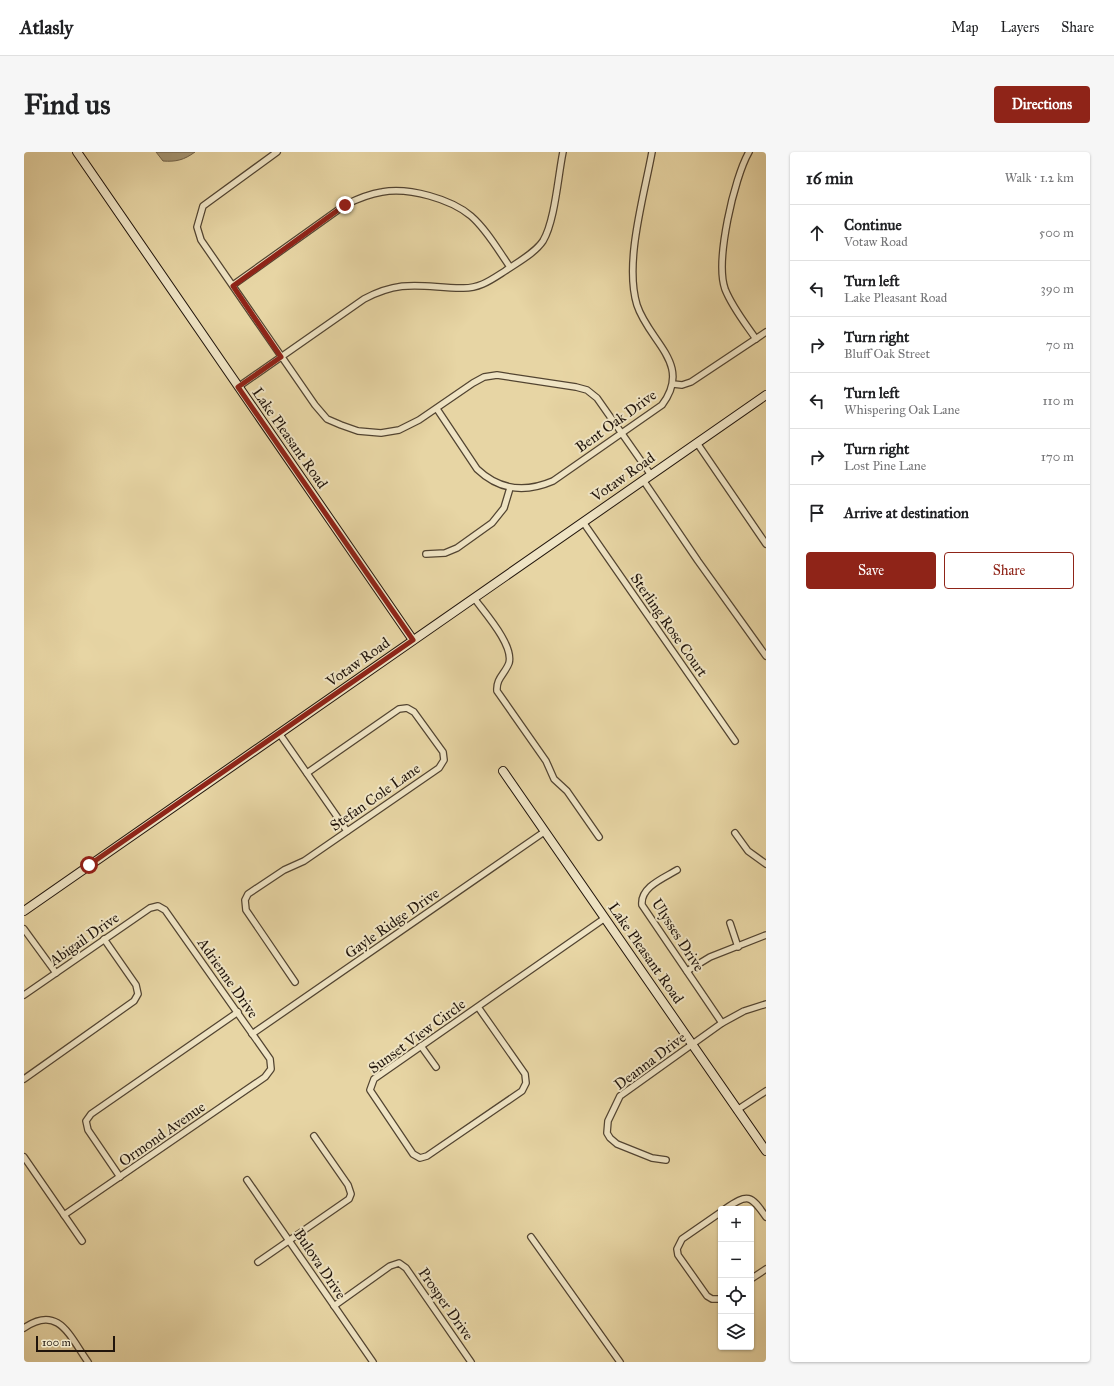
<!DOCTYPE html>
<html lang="en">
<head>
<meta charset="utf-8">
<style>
  :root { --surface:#fff; --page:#f6f6f6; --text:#202124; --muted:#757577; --line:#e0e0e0; --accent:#8f2418 }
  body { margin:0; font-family:"IM FELL Great Primer",serif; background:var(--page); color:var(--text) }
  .controls { position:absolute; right:12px; bottom:12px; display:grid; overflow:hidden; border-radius:4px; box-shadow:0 1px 3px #0004 }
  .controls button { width:36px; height:36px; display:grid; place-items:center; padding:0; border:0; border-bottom:1px solid var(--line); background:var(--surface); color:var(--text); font:20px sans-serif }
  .scale { position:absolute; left:12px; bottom:10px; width:79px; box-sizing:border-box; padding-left:4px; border:2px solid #20140b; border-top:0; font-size:11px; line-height:14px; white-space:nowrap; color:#20140b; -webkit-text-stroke:3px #efe4c4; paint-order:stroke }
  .stop { position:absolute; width:12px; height:12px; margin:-9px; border:3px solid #8f2418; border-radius:50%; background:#fff }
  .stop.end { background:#8f2418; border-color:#fff; box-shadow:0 1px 4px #0008 }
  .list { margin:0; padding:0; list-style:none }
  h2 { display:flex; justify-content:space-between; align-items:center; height:52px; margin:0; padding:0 16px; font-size:17px }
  h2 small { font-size:13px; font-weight:400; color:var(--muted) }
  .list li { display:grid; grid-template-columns:26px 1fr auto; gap:12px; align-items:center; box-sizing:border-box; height:56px; padding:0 16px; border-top:1px solid var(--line) }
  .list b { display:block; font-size:15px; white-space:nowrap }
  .list p { margin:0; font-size:13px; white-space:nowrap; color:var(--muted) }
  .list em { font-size:13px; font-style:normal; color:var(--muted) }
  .actions { display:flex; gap:8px; padding:12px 16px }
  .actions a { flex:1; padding:9px 0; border:1px solid var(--accent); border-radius:4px; text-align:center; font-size:14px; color:var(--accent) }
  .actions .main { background:var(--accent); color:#fff }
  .icon { flex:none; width:22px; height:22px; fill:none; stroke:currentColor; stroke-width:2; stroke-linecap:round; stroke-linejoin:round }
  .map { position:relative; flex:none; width:742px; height:1210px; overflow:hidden; border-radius:4px }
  header { display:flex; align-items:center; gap:24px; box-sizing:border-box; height:56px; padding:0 20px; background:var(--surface); border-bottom:1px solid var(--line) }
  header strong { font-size:19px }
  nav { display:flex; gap:22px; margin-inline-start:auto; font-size:14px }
  .intro { display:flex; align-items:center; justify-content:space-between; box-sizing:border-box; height:96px; padding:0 24px }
  h1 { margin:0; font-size:28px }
  .button { padding:10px 18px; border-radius:4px; background:var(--accent); color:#fff; font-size:14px; font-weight:700 }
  main { display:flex; gap:24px; padding:0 24px }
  aside { flex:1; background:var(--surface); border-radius:4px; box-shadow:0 1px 3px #0004 }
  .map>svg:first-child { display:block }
  .water { fill:#a39370; stroke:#6f6048 }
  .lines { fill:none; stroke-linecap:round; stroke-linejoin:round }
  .street-casing { stroke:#524431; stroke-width:8 }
  .secondary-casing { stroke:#20140b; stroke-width:10 }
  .street { stroke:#efe4c4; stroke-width:5.5 }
  .secondary { stroke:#efe4c4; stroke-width:8 }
  .route { stroke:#8f2418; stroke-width:5 }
  .labels { text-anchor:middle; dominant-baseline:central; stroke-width:4; stroke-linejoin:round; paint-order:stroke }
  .street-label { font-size:15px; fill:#20140b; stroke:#efe4c4 }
</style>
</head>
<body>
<header>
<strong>Atlasly</strong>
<nav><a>Map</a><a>Layers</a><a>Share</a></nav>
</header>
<div class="intro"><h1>Find us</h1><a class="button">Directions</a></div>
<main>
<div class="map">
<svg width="742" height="1210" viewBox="0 0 742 1210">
  <rect width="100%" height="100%" fill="#e7d5a4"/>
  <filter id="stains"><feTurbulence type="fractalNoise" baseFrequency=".005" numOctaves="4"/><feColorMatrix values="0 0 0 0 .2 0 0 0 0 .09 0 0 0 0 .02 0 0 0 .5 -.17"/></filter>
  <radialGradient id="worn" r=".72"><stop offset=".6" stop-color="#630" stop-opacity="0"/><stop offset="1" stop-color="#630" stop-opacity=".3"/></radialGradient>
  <!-- water -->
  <path class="water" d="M132,0H171C160,8 152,10 139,9Z"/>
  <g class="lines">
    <!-- street casing -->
    <g class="street-casing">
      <g id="street">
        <path d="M253,0L179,54L173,75L177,88L291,253L303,267L317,273L334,279L357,281L375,278L395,268L449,231L460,225L473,223L552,235L563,238L573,246L627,323"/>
        <path d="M725,0C710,26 691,109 701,137C708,155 721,171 732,187"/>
        <path d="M209,133L321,53C333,47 345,42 358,40C385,35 427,47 447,64C463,78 474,98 486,115"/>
        <path d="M649,232L658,233L667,230L742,180"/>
        <path d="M214,235L340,147C378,127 397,135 437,136C455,137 467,128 481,119C494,110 511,101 519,89C531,69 534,24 539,0"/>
        <path d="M413,257L453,317C475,338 501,341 529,329L638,253C669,212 625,190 613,153C600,111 620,44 628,0"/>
        <path d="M673,291L742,392"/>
        <path d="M619,328L674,409L742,504"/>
        <path d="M559,370L711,589"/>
        <path d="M402,402L421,401L433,396L468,371L480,356L486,336"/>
        <path d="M450,446C460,460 490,493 485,511C481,522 472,526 473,539L522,609L530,627L543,639L575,685"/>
        <path d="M255,581L323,679"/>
        <path d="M711,681L724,699L742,712"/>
        <path d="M653,718C640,726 616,735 618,753L698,871"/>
        <path d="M706,771L714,795"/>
        <path d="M0,777L32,821"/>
        <path d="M663,819L686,805L742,783"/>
        <path d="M271,830L222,758L221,748L224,742L260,718L280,709L415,616L420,608L419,600L390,560L383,556L375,557L283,621"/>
        <path d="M0,843L126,756L134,754L141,758L246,907L247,917L241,925L40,1063"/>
        <path d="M454,855L501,922L502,931L498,939L403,1004L396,1006L389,1002L346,938L350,927L581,766"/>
        <path d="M228,882L520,680"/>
        <path d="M397,894L412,915"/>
        <path d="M0,927L110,849L114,842L112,833L80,787"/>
        <path d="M713,958L742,939"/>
        <path d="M0,1005L58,1089"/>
        <path d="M642,1008L628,1006L593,992L586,986L583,981L584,969L596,944L698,871L720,859L742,852"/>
        <path d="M96,1025L64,978L62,969L67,962L214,860"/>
        <path d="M223,1028L349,1210"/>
        <path d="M701,1057C724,1041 727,1043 742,1065"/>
        <path d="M697,1060L658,1087L653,1097L654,1103L683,1144L688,1147H697"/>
        <path d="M507,1085L596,1210"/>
        <path d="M234,1110L325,1047L327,1042L324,1033L290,984"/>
        <path d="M727,1127L742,1117"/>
        <path d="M310,1154L366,1114L375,1111L382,1116L447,1210"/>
        <path d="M0,1176C35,1152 46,1185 64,1210"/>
      </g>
    </g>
    <!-- secondary casing -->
    <g class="secondary-casing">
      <g id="secondary">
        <path d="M53,0L389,488"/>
        <path d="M479,619L742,999"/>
        <path d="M0,759L742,243"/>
      </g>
    </g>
    <!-- street -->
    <use href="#street" class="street"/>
    <!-- secondary -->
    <use href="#secondary" class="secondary"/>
  </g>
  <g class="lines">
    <!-- route -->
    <path class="route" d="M65,713L389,488L214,235L257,205L209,134L321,53"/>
  </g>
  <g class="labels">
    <!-- street labels -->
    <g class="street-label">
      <text transform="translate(592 269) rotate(-36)">Bent Oak Drive</text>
      <text transform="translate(266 286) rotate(55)">Lake Pleasant Road</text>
      <text transform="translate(599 325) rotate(-35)">Votaw Road</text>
      <text transform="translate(645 473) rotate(55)">Sterling Rose Court</text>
      <text transform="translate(334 510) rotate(-35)">Votaw Road</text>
      <text transform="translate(351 645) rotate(-35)">Stefan Cole Lane</text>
      <text transform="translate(368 771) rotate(-35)">Gayle Ridge Drive</text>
      <text transform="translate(654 783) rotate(57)">Ulysses Drive</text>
      <text transform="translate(60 787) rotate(-35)">Abigail Drive</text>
      <text transform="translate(622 801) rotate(55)">Lake Pleasant Road</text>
      <text transform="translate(204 826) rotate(55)">Adrienne Drive</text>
      <text transform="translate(393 884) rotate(-36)">Sunset View Circle</text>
      <text transform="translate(626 909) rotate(-37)">Deanna Drive</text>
      <text transform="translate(138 982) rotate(-35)">Ormond Avenue</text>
      <text transform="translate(296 1112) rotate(56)">Bulova Drive</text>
      <text transform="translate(422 1152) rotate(55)">Prosper Drive</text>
    </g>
  </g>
  <rect width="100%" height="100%" filter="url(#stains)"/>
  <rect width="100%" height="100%" fill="url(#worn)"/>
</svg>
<div class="controls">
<button>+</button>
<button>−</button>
<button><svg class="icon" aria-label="locate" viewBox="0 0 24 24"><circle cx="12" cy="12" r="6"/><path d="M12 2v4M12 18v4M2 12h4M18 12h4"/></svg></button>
<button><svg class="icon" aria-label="layers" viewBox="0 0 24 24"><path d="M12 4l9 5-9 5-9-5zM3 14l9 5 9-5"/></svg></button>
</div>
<div class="scale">100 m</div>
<div class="stop" style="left:65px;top:713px"></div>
<div class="stop end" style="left:321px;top:53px"></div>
</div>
<aside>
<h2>16 min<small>Walk · 1.2 km</small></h2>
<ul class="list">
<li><svg class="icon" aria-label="ahead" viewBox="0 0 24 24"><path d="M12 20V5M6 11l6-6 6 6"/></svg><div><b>Continue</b><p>Votaw Road</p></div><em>500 m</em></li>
<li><svg class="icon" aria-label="left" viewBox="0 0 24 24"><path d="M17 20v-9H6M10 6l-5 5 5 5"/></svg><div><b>Turn left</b><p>Lake Pleasant Road</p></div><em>390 m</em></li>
<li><svg class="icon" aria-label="right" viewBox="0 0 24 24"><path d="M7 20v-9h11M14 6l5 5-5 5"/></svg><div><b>Turn right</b><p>Bluff Oak Street</p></div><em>70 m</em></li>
<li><svg class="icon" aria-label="left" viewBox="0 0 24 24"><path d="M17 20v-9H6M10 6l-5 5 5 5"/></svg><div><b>Turn left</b><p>Whispering Oak Lane</p></div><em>110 m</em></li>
<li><svg class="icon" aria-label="right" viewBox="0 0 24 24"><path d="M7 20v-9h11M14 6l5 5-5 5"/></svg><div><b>Turn right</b><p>Lost Pine Lane</p></div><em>170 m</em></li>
<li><svg class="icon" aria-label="arrive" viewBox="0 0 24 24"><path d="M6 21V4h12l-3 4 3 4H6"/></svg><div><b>Arrive at destination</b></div></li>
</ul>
<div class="actions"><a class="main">Save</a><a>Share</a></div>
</aside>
</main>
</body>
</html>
